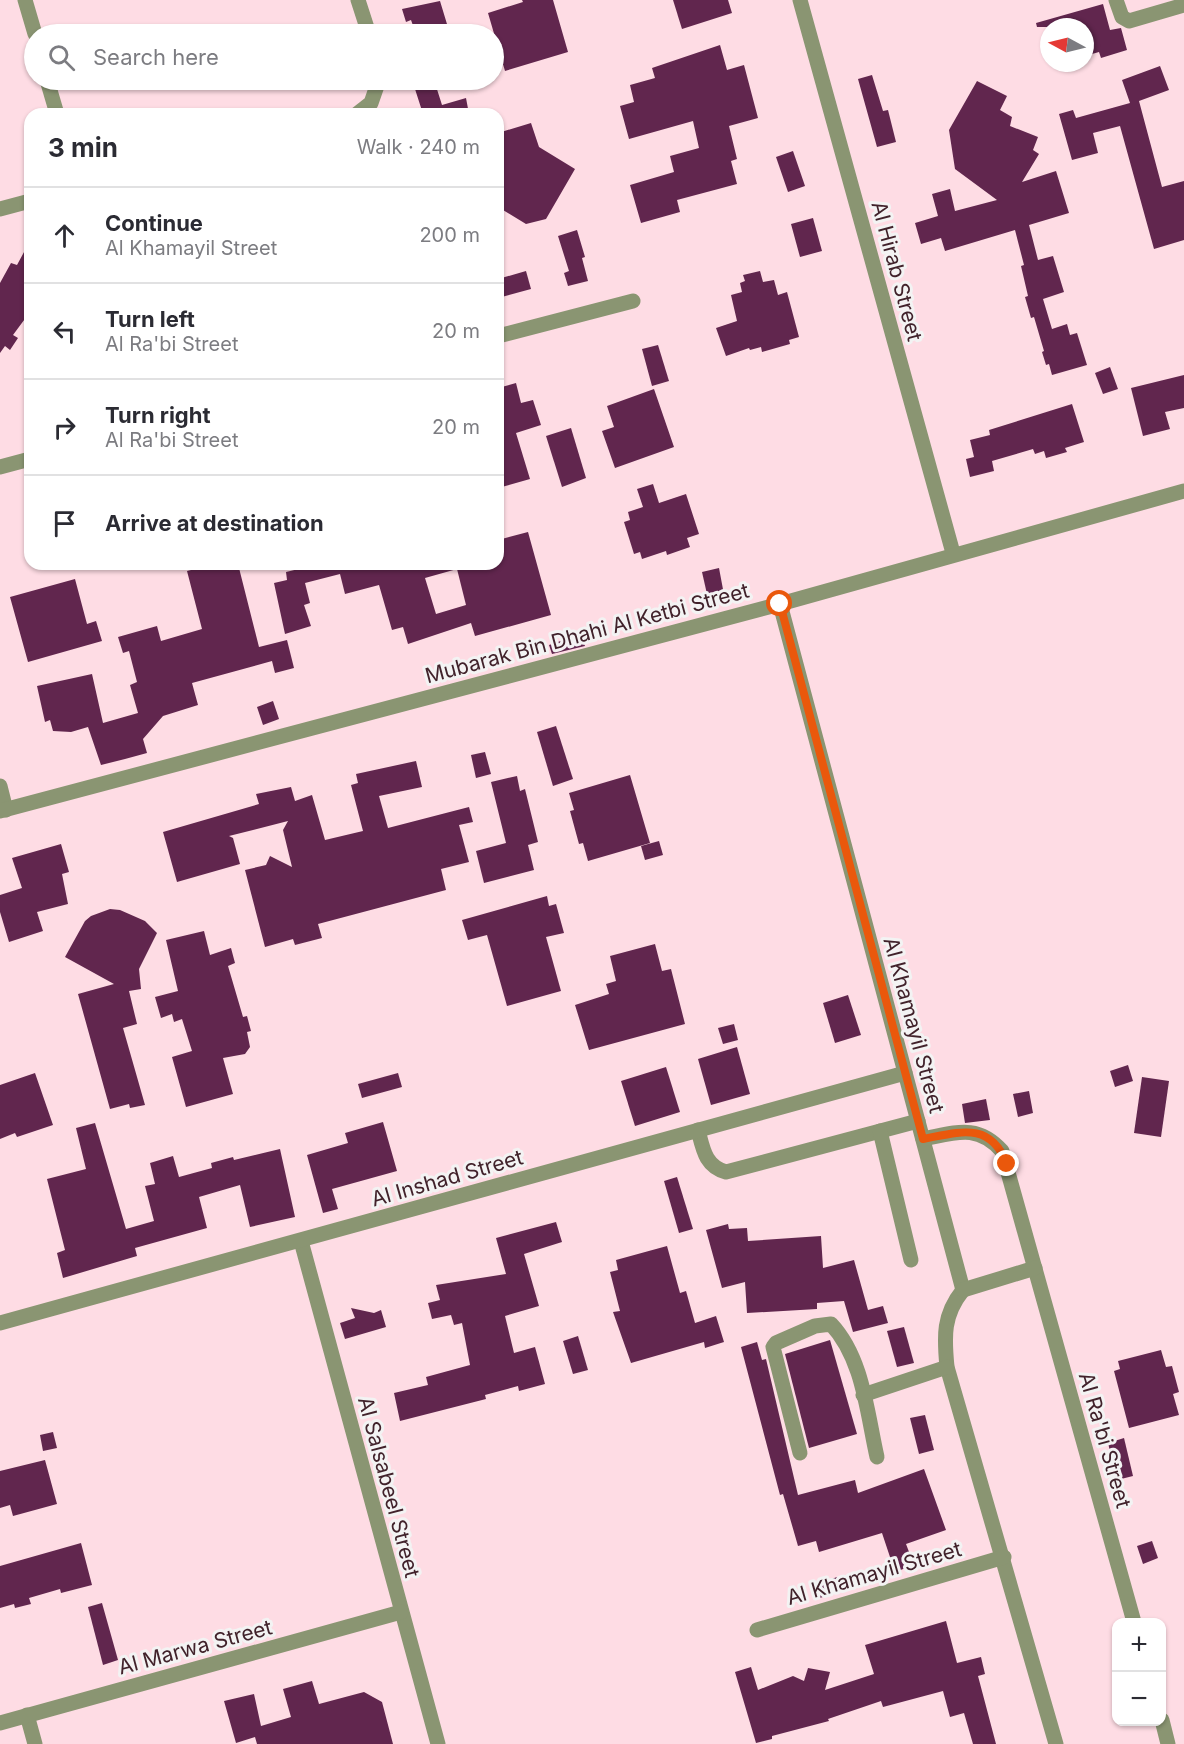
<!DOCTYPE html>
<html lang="en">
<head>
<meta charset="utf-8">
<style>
  :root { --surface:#fff; --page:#f2f2f3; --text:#2b2b33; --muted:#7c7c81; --line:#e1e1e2 }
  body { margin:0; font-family:Inter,sans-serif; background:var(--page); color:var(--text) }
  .controls { position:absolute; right:18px; bottom:18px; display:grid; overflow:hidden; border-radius:12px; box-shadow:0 2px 4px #0004 }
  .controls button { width:54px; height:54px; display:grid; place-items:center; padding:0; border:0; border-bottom:2px solid var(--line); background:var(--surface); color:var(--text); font:30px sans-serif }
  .compass { position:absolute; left:1040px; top:18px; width:54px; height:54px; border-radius:50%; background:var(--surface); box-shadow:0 2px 4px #0004; rotate:277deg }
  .stop { position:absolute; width:18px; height:18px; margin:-14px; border:4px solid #ea580c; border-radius:50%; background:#fff }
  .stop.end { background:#ea580c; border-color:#fff; box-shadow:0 2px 6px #0008 }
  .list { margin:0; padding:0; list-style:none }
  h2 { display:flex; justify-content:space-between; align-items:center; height:78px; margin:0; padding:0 24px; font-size:26px }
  h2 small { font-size:20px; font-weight:400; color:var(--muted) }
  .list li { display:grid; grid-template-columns:39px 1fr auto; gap:18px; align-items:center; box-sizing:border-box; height:96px; padding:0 24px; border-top:2px solid var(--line) }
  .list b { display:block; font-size:22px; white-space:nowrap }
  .list p { margin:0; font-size:20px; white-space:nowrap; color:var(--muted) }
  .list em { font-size:20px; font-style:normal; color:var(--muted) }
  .icon { flex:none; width:33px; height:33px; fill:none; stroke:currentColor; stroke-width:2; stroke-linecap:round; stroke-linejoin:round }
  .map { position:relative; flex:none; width:1184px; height:1744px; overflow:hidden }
  .search { position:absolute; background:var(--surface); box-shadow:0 2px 4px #0004; left:24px; top:24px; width:480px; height:66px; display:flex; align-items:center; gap:15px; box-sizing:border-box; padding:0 21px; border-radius:33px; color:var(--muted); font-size:22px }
  .panel { position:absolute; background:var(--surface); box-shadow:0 2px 4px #0004; left:24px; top:108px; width:480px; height:462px; border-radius:18px }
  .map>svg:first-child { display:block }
  .building { fill:#61264e; fill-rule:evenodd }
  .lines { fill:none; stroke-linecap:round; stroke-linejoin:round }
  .minor { stroke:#8a9572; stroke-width:15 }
  .route { stroke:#ea580c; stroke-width:8 }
  .labels { text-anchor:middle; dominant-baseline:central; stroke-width:6; stroke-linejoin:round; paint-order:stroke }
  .street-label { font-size:21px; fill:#41222b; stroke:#f3f3f3 }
</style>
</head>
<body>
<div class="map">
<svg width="1184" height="1744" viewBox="0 0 1184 1744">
  <rect width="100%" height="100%" fill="#fedce4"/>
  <!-- building -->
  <g class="building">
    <path d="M522,0H553L568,52L505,71L488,13L523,2Z"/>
    <path d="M673,0H728L732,13L682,29Z"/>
    <path d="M440,1L450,34H416L411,20L406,22L402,9Z"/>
    <path d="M1103,4L1110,30L1121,28L1127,50L1101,58L1099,52L1085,56V27H1037L1036,23Z"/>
    <path d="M720,45L727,70L744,65L758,118L729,126L737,159L731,161L737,184L677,200L680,212L641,223L630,185L674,172L670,156L699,148L693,121L629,139L620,106L634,102L630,85L655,78L652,68Z"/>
    <path d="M1160,66L1169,90L1139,101L1162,187L1184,181V240L1154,249L1120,126L1093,133L1098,153L1072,160L1059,114L1073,110L1076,118L1130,103L1122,80Z"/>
    <path d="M872,75L883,111L888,110L896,142L877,147L858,79Z"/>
    <path d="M977,81L1007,96L1000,110L1012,117L1010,126L1038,137L1033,150L1039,154L1022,182L1056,171L1069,213L1029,225L1038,260L1053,256L1064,292L1043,299L1052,329L1067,324L1070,335L1077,333L1087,365L1052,375L1049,364L1046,365L1042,352L1044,351L1034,317L1031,318L1025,297L1028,296L1021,266L1024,265L1015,230L945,251L941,238L921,244L915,223L938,216L932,194L950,189L955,211L997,200L955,169L949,130Z"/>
    <path d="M435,83L442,105L466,98L469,114H423L415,89Z"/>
    <path d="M531,123L539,147L575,169L546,219L526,224L498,207V159L502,153L498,133Z"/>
    <path d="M793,151L805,186L788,192L776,157Z"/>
    <path d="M813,218L822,251L800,257L791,224Z"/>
    <path d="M577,230L585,257L582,258L588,281L568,286L564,273L569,271L558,236Z"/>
    <path d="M30,241V312L13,335L18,338L10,350L5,346L0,353V283L11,263L17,265Z"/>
    <path d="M526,271L531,289L498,298V279Z"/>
    <path d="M760,271L763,282L774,280L778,295L787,292L799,337L789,340L790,344L762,352L761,347L750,350L749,348L726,356L716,328L737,321L731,295L742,292L740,283L745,281L743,275Z"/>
    <path d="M658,345L669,381L652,386L642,349Z"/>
    <path d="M1110,367L1118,389L1103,394L1095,373Z"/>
    <path d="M1184,375V408L1165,412L1170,429L1143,436L1131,388Z"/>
    <path d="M516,383L521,403L533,400L541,425L516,433L530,479L498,488V388Z"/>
    <path d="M654,389L674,447L615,468L602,431L614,427L607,406Z"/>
    <path d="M1072,404L1084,442L1065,448L1067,452L1046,458L1044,451L1035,454L1033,449L992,461L994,471L970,477L966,459L974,457L970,440L990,435L989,430Z"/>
    <path d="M571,428L586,478L562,487L546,436Z"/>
    <path d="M653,484L659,503L686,494L699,534L687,538L690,547L667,555L666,551L642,559L640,552L634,554L624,522L630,520L628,512L643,507L637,489Z"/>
    <path d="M528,532L551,615L475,636L471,623L408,644L403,627L392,630L379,585L345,594L340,574L305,583L310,603L304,605L311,626L285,634L274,583L287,580L286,572L307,567L306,564H498V540ZM457,569L466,605L436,614L425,578Z"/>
    <path d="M215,564H238L259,647L287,640L294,668L275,673L272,661L192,683L198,705L163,716L143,739L147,753L125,759L101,765L88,727L71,732L53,731L50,720L45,722L37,686L92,674L103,723L138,713L130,685L137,682L129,651L123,653L118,637L157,626L161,641L202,629L187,571Z"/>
    <path d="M719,568L725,600L709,603L702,572Z"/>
    <path d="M75,579L87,624L96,621L102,641L28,662L10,597Z"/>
    <path d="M581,634L585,646L552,654L549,645Z"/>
    <path d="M273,701L279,719L263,725L257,707Z"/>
    <path d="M556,726L573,779L553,786L537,732Z"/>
    <path d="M485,752L491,774L476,778L471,755Z"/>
    <path d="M416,761L422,787L379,796L388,828L469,807L473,822L459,825L469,862L441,869L446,890L318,924L322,938L295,945L293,939L265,947L245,870L266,865L270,856L292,867L283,830L288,821L229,836L233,838L240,864L177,882L163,832L259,804L256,794L291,787L295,801L312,795L325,840L363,831L351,785L358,783L356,774Z"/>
    <path d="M630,775L650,843L588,861L583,843L579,844L570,811L574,810L569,793Z"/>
    <path d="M517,776L520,791L525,789L538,842L528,845L534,870L484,883L476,851L506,843L491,782Z"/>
    <path d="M659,841L663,855L645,860L641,846Z"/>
    <path d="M61,844L69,872L62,874L68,904L37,912L43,931L9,942L0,912V895L22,888L12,858Z"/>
    <path d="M547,896L549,906L556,904L564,933L546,937L561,991L507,1006L487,935L468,940L462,920Z"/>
    <path d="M110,909L120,910L145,921L157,933L139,969L141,989L129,991L137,1024L123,1028L145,1105L130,1108L129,1104L110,1109L78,994L114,984L65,957L85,921L91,916Z"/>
    <path d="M204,931L210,955L231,948L235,963L228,966L243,1017L247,1016L251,1031L247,1032L250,1047L245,1054L223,1058L233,1094L186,1107L172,1057L192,1051L182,1019L174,1022L172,1014L161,1018L155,997L178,991L166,940Z"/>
    <path d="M655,944L662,971L671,969L685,1024L589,1050L575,1005L609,994L606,984L616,981L610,956Z"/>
    <path d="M848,995L861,1035L835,1043L823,1003Z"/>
    <path d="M734,1024L738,1040L723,1044L718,1028Z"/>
    <path d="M737,1047L750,1094L711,1105L698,1059Z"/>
    <path d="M1128,1065L1133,1081L1115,1087L1110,1071Z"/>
    <path d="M666,1067L680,1112L635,1126L621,1081Z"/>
    <path d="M35,1073L53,1125L17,1137L15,1133L0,1139V1085Z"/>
    <path d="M398,1073L402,1087L362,1098L358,1084Z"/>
    <path d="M1142,1077L1169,1081L1161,1137L1134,1133Z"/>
    <path d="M1029,1091L1033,1113L1018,1117L1013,1094Z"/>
    <path d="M986,1099L990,1120L965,1123L962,1104Z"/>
    <path d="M383,1122L397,1171L332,1189L338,1209L323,1213L307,1155L348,1143L345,1133Z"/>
    <path d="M95,1123L126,1229L154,1221L145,1186L155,1184L150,1163L173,1156L179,1177L212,1168L211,1163L233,1157L234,1160L280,1149L295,1217L250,1227L240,1185L199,1197L207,1228L135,1248L137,1256L63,1278L57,1253L65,1250L47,1179L86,1169L76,1128Z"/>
    <path d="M677,1177L693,1229L679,1233L664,1181Z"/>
    <path d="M556,1222L562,1242L524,1254L539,1306L505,1316L514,1353L535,1347L545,1384L519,1391L518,1386L485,1395L486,1399L400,1421L394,1393L428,1385L426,1377L470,1365L462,1323L454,1325L451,1315L432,1319L428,1303L440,1300L436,1285L506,1274L496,1238Z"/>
    <path d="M728,1224L729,1229L747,1228L748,1241L821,1236L823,1268L854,1260L868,1310L883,1306L888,1323L853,1332L844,1301L817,1303V1309L747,1313L745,1282L722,1288L706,1230Z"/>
    <path d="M667,1246L680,1293L686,1291L695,1323L716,1316L724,1342L705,1348L704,1342L631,1363L613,1312L620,1311L610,1272L618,1270L616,1260Z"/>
    <path d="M351,1308L374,1313L381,1310L386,1327L345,1339L340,1323L355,1318Z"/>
    <path d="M904,1327L914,1363L897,1367L887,1331Z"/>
    <path d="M578,1336L588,1370L573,1374L563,1341Z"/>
    <path d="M830,1340L857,1434L809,1448L785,1354Z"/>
    <path d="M757,1342L762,1360L766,1359L798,1495L855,1480L858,1493L924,1469L946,1530L906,1544L914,1565L895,1572L882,1533L819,1552L816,1541L798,1546L783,1494L780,1495L741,1347Z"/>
    <path d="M1161,1350L1166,1367L1172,1366L1179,1392L1173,1394L1179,1415L1129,1428L1114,1371L1120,1369L1118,1361Z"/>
    <path d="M925,1415L934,1450L919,1454L910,1418Z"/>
    <path d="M53,1432L57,1448L43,1451L40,1435Z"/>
    <path d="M1124,1438L1133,1476L1117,1480L1108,1443Z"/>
    <path d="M45,1460L57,1504L13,1516L10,1505L0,1508V1471Z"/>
    <path d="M1152,1541L1158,1558L1143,1564L1137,1546Z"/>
    <path d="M81,1543L92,1585L61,1593L60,1589L29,1598L31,1604L15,1608L14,1604L0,1608V1566Z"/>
    <path d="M837,1577L842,1590L820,1598L815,1585Z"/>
    <path d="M102,1603L118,1660L103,1665L88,1607Z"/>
    <path d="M946,1621L957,1663L981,1657L985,1674L978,1676L996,1744H973L964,1713L950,1717L943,1691L883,1707L881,1701L828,1719L829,1721L772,1736V1739L756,1743L735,1672L751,1667L758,1690L793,1676L804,1681L808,1668L830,1672L825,1690L874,1674L865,1645Z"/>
    <path d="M312,1681L319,1704L364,1692L382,1702L393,1744H257L255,1737L236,1743L224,1701L254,1694L261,1726L291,1717L283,1689Z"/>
  </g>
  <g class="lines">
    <!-- minor -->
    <g class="minor">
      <path d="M25,0L35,34"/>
      <path d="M358,0L369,34"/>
      <path d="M800,0L953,553"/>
      <path d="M1116,0L1122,17L1129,21L1184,5"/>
      <path d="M47,80L57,114"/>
      <path d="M357,114L371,103L379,80"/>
      <path d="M0,209L30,201"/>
      <path d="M498,336L633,301"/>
      <path d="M0,467L30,459"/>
      <path d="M780,604L963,1290"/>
      <path d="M0,786L6,810"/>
      <path d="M0,811L780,604L1184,491"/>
      <path d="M698,1130C703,1149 705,1166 726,1172L918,1121"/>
      <path d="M880,1131L911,1260"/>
      <path d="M923,1139C955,1133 977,1123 1002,1151L1134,1622"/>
      <path d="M301,1241L438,1744"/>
      <path d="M963,1290C943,1315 944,1336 947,1367L1056,1744"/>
      <path d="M963,1290L1035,1268"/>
      <path d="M0,1323L905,1073"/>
      <path d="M863,1395L947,1367"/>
      <path d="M800,1453L773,1347L776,1343L815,1326L831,1324C863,1358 867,1413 877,1457"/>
      <path d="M757,1630L1004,1557"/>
      <path d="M27,1715L35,1744"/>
      <path d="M1162,1720L1168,1744"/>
      <path d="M0,1723L401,1612"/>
    </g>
  </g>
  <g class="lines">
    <!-- route -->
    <path class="route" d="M780,604L923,1139C960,1132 990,1121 1007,1164"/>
  </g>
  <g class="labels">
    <!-- street labels -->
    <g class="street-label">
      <text transform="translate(897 271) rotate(75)">Al Hirab Street</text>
      <text transform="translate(587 633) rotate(-15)">Mubarak Bin Dhahi Al Ketbi Street</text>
      <text transform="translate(914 1025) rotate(75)">Al Khamayil Street</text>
      <text transform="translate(447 1178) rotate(-16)">Al Inshad Street</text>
      <text transform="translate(1105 1440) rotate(74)">Al Ra'bi Street</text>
      <text transform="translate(389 1487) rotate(75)">Al Salsabeel Street</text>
      <text transform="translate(874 1573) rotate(-16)">Al Khamayil Street</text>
      <text transform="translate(195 1647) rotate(-15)">Al Marwa Street</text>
    </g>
  </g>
</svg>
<div class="controls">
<button>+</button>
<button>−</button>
</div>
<svg class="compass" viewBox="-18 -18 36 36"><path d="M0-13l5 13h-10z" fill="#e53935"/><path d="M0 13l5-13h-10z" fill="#7c7c81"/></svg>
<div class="stop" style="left:780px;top:604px"></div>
<div class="stop end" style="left:1007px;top:1164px"></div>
<div class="search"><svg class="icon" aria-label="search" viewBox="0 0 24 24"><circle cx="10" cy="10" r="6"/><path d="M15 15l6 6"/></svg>Search here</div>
<section class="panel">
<h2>3 min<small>Walk · 240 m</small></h2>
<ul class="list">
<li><svg class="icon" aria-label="ahead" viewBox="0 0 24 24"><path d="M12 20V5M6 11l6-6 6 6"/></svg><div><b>Continue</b><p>Al Khamayil Street</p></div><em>200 m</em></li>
<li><svg class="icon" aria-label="left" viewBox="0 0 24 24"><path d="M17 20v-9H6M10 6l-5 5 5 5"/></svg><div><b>Turn left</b><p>Al Ra'bi Street</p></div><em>20 m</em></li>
<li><svg class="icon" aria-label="right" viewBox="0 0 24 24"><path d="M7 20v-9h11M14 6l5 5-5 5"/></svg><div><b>Turn right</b><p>Al Ra'bi Street</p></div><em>20 m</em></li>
<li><svg class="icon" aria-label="arrive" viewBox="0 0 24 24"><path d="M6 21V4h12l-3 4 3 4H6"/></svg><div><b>Arrive at destination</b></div></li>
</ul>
</section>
</div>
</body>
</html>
